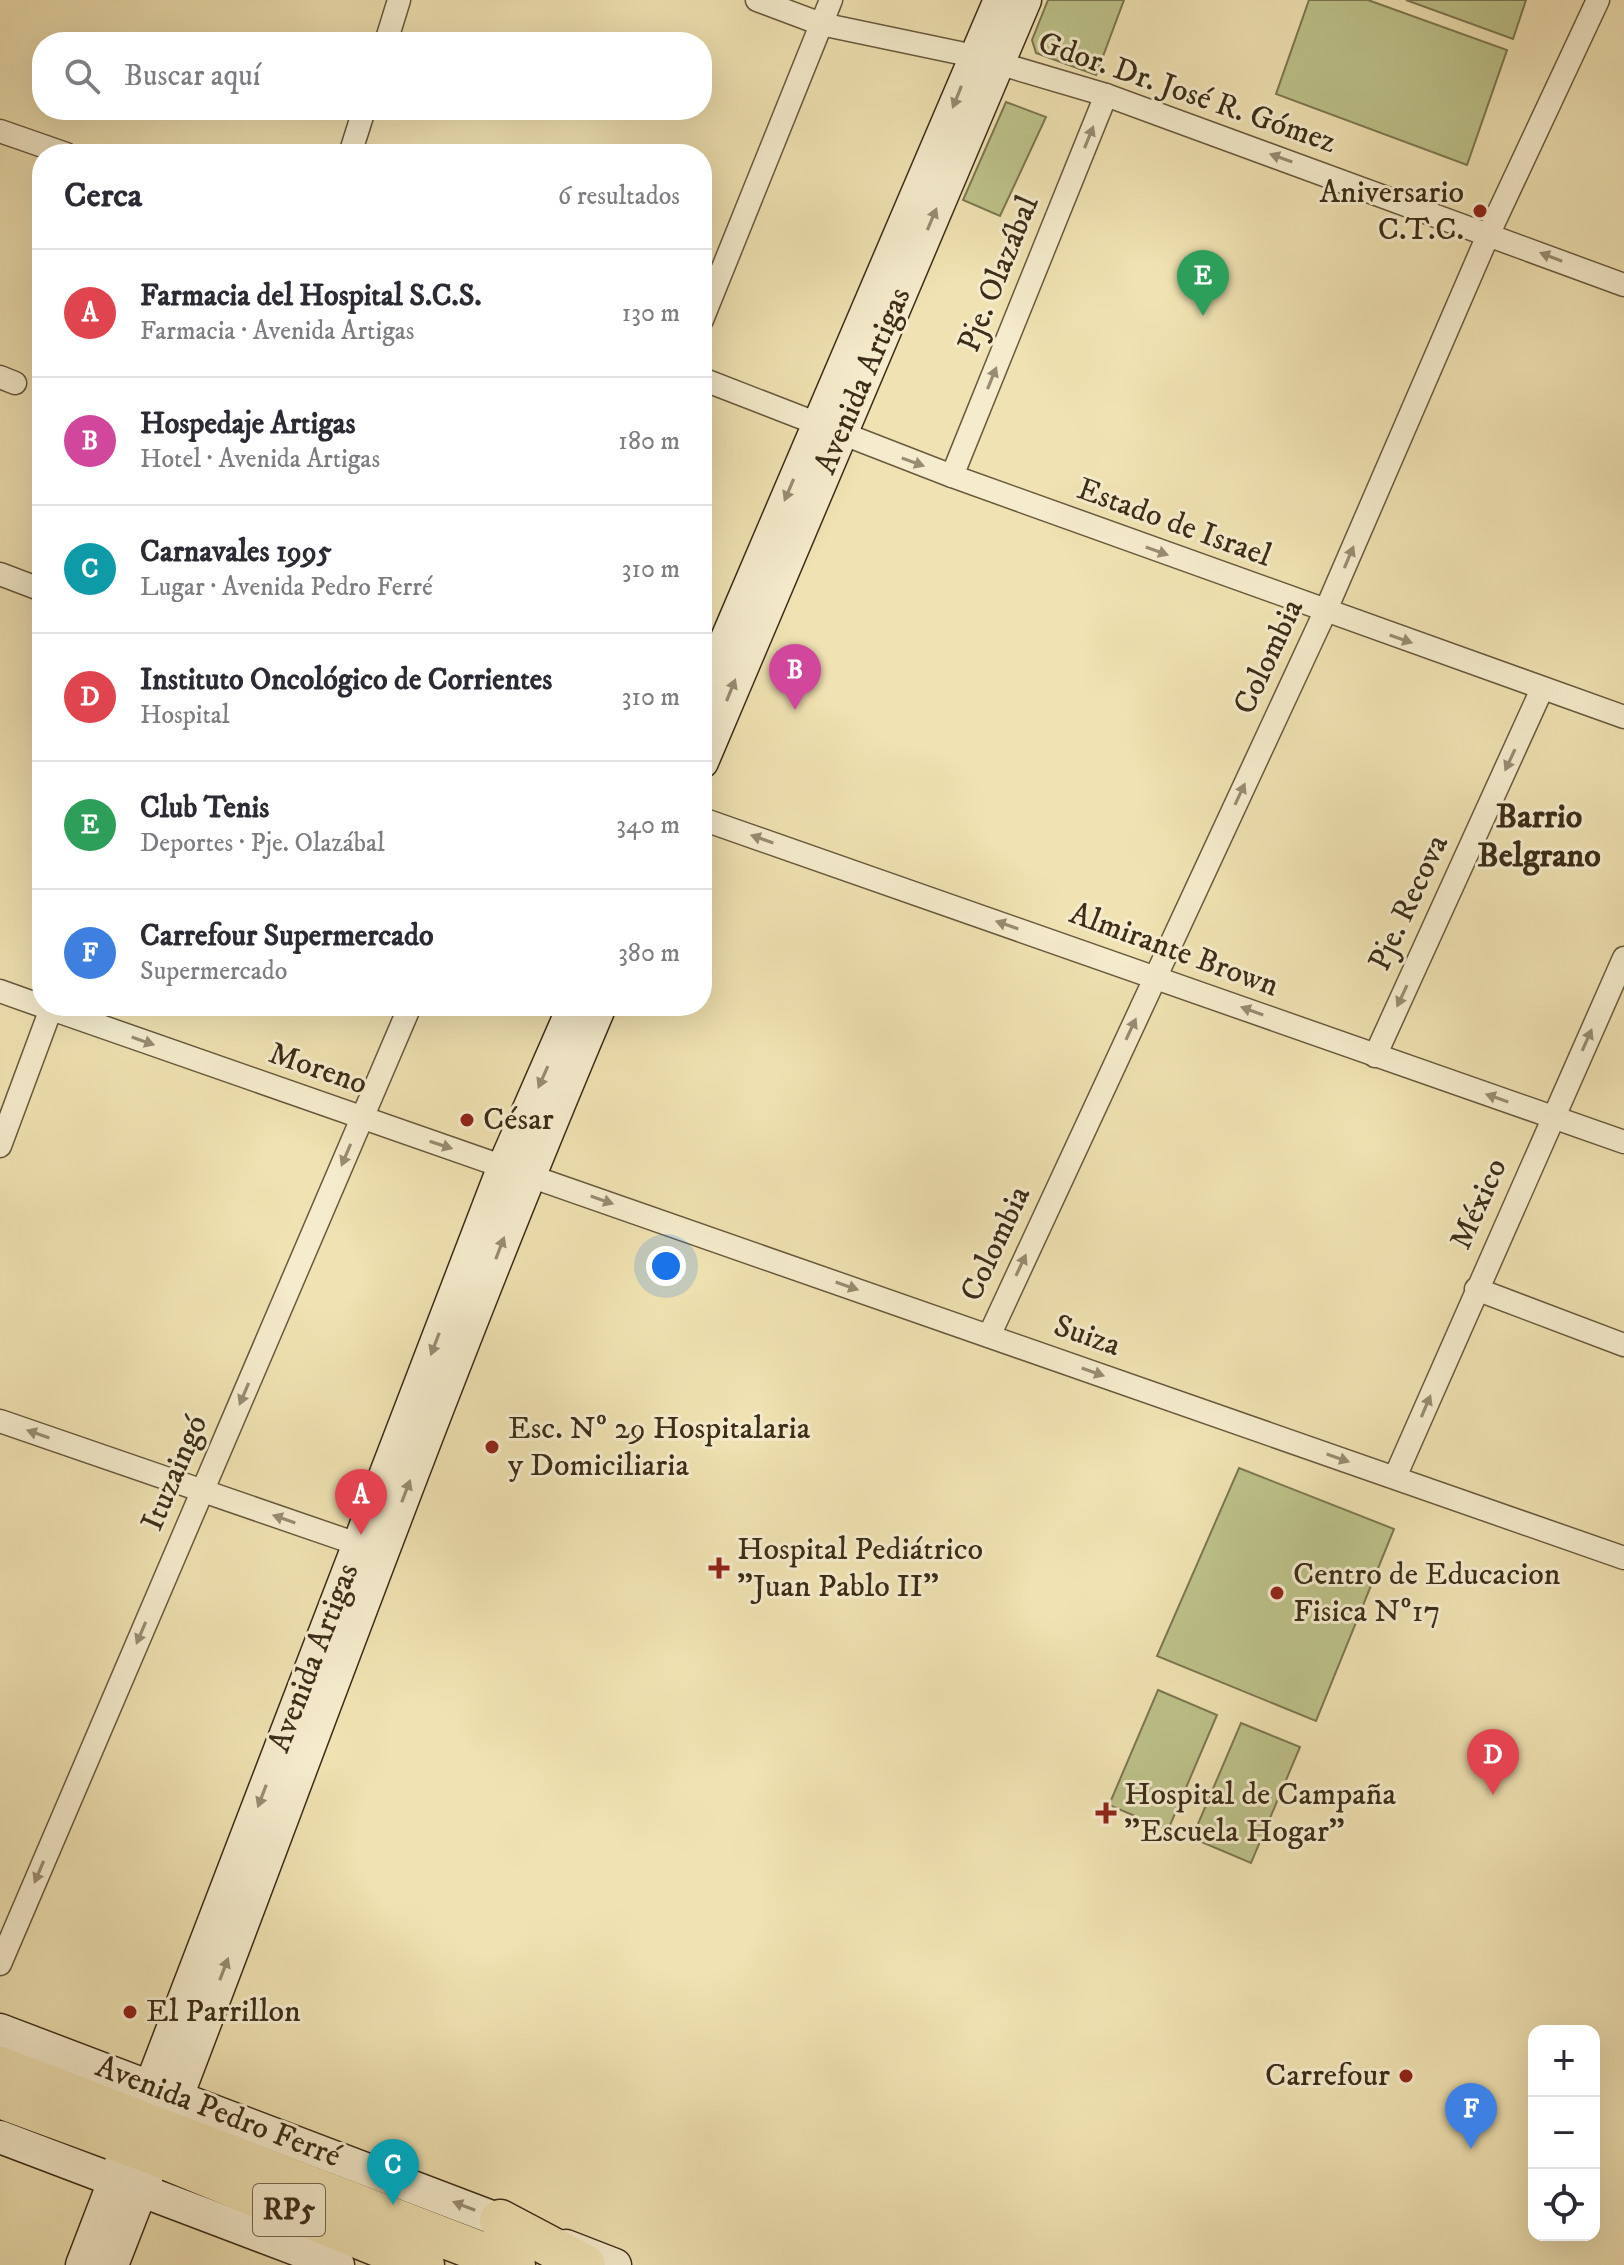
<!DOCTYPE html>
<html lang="es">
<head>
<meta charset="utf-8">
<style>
  :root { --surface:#fff; --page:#f7f7f7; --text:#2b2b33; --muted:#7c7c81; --line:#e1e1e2; --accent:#ea580c }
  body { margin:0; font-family:"IM FELL DW Pica",serif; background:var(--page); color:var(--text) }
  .controls { position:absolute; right:24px; bottom:24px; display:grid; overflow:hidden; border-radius:16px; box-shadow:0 8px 32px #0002 }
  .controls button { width:72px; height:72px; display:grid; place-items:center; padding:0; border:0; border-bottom:2px solid var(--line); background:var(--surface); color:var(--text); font:40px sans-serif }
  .you { position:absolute; left:666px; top:1266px; width:28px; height:28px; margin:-20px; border:6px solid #fff; border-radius:50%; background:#1a73e8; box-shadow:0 0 0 12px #1a73e833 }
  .badge { display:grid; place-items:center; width:52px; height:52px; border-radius:50%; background:var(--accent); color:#fff; font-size:26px; font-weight:700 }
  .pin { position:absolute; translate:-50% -66px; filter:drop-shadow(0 2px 4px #0008) }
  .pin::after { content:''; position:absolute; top:42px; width:28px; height:24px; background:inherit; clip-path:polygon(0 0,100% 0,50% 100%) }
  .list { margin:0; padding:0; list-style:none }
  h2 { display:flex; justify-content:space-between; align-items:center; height:104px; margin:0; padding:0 32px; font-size:34px }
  h2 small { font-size:26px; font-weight:400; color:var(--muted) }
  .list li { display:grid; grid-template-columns:52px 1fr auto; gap:24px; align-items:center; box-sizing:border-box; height:128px; padding:0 32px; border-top:2px solid var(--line) }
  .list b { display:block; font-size:30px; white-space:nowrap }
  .list p { margin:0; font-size:26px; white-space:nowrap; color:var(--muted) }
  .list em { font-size:26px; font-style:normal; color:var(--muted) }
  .icon { flex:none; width:44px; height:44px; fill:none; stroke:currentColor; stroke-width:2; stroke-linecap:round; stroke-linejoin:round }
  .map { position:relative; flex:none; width:1624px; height:2265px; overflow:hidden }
  .search { position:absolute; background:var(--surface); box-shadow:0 8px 32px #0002; left:32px; top:32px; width:680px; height:88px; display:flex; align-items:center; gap:20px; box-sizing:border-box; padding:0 28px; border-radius:32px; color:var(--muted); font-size:30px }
  .panel { position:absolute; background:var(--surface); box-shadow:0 8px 32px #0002; left:32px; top:144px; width:680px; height:872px; border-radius:32px }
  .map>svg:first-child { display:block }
  .green { fill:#bdc28a; stroke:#7c7751; stroke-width:2 }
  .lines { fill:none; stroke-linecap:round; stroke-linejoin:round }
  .street-casing { stroke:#695a3e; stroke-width:25 }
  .secondary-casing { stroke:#3c2c18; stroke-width:35 }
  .highway-casing { stroke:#3c2c18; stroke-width:43 }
  .street { stroke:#f5eccd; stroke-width:22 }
  .secondary { stroke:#f5eccd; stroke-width:32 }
  .highway { stroke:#f0e2b2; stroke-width:40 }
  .oneway { fill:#988c72 }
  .poi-dot { fill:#8f2418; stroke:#f5eccd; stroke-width:3 }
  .labels { text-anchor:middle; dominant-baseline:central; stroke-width:6; stroke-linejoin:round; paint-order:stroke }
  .shield { fill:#f5eccd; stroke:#74664e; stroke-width:2 }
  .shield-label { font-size:30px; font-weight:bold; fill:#3c2c18 }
  .street-label { font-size:32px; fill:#3c2c18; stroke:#f5eccd }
  .poi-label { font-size:32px; fill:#3c2c18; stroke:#f5eccd; text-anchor:start }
  .neighbourhood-label { font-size:34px; font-weight:bold; fill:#3c2c18; stroke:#f5eccd }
</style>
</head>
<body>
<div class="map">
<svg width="1624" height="2265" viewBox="0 0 1624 2265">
  <rect width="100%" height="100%" fill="#f0e2b2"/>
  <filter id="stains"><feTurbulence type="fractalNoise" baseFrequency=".0025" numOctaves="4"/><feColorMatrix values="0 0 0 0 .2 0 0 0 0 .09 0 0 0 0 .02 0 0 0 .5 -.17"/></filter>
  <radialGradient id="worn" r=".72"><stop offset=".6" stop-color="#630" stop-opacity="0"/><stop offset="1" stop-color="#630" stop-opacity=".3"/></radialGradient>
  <!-- green -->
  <g class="green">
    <path d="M1048,0H1124L1096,75L1036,53L1032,40Z"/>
    <path d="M1309,0H1368L1507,50L1467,165L1276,94Z"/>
    <path d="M1406,0H1526L1513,39Z"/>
    <path d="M1006,102L1046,117L1000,216L963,200Z"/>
    <path d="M1239,1468L1394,1529L1316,1721L1157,1656Z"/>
    <path d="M1158,1690L1217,1715L1168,1830L1109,1805Z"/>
    <path d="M1241,1723L1300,1747L1251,1863L1192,1838Z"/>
  </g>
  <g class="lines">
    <!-- street casing -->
    <g class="street-casing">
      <g id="street">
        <path d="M757,0L821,24L974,56L1106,95L1624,285"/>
        <path d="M386,42L399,0"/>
        <path d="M0,131L66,154"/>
        <path d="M350,154L364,110"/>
        <path d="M702,320L831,0"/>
        <path d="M0,377L15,383"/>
        <path d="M702,379L952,476L1624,717"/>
        <path d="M952,476L1106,95"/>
        <path d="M0,574L42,590"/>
        <path d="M702,819L1624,1142"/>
        <path d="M0,991L42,1006"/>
        <path d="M43,1006L1624,1558"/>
        <path d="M1375,1056L1542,689"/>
        <path d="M0,1146L52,1006"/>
        <path d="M1476,1289L1624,1345"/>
        <path d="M989,1336L1325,612L1489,233L1598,0"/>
        <path d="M0,1421L357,1544"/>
        <path d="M1395,1477L1624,958"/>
        <path d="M0,1964L410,1006"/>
      </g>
    </g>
    <!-- secondary casing -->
    <g class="secondary-casing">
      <g id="secondary">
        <path d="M702,697L1000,0"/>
        <path d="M702,762L1025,0"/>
        <path d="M0,2030L523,2229"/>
        <path d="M0,2137L338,2265"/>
        <path d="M566,2246L615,2265"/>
        <path d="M82,2265L504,1166L574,1006"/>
        <path d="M112,2265C276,1846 424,1421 600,1006"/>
      </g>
    </g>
    <!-- highway casing -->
    <g class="highway-casing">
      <g id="highway">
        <path d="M0,2067L515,2265"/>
        <path d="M0,2098L155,2155L424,2265"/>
        <path d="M500,2220L585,2265"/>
      </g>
    </g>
    <!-- street -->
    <use href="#street" class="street"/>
    <!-- secondary -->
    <use href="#secondary" class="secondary"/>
    <!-- highway -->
    <use href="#highway" class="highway"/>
  </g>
  <!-- one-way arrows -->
  <defs><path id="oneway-solid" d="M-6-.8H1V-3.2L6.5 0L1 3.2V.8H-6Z" transform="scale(2)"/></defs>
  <g class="oneway">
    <use href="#oneway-solid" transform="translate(957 97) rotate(112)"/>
    <use href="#oneway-solid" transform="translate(1089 137) rotate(-68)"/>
    <use href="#oneway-solid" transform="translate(1281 158) rotate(-160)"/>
    <use href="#oneway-solid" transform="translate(932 219) rotate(-67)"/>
    <use href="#oneway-solid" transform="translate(1551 257) rotate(-159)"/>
    <use href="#oneway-solid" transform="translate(992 378) rotate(-68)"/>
    <use href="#oneway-solid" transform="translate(913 462) rotate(20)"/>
    <use href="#oneway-solid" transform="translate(789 490) rotate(113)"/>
    <use href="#oneway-solid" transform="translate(1157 551) rotate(20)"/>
    <use href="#oneway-solid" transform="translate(1349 557) rotate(-67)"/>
    <use href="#oneway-solid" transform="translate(1401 639) rotate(19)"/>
    <use href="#oneway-solid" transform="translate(731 690) rotate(-68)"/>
    <use href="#oneway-solid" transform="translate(1510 760) rotate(115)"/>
    <use href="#oneway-solid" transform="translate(1240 794) rotate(-65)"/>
    <use href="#oneway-solid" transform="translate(762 839) rotate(-161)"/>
    <use href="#oneway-solid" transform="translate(1007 925) rotate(-161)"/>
    <use href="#oneway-solid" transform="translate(1402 996) rotate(115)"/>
    <use href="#oneway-solid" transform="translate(1252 1011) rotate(-160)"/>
    <use href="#oneway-solid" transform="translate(1131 1029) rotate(-65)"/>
    <use href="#oneway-solid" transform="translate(1587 1040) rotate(-66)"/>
    <use href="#oneway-solid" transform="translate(143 1041) rotate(19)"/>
    <use href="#oneway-solid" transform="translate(543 1077) rotate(114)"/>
    <use href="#oneway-solid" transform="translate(1497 1098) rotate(-161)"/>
    <use href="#oneway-solid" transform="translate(441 1145) rotate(18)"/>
    <use href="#oneway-solid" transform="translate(346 1155) rotate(113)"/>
    <use href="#oneway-solid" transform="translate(602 1200) rotate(19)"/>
    <use href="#oneway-solid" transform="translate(500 1248) rotate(-69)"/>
    <use href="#oneway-solid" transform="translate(1021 1265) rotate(-65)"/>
    <use href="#oneway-solid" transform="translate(847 1286) rotate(19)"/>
    <use href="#oneway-solid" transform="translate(435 1344) rotate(111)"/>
    <use href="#oneway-solid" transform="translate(1093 1372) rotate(19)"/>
    <use href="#oneway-solid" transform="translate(244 1394) rotate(113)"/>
    <use href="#oneway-solid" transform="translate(1426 1406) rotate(-67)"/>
    <use href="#oneway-solid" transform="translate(38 1434) rotate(-161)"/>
    <use href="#oneway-solid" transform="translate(1338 1458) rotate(19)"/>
    <use href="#oneway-solid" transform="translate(406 1491) rotate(-69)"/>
    <use href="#oneway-solid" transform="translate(284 1519) rotate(-161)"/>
    <use href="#oneway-solid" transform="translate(141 1633) rotate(113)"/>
    <use href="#oneway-solid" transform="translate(262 1796) rotate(111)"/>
    <use href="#oneway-solid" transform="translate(39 1872) rotate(113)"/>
    <use href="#oneway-solid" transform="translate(224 1969) rotate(-69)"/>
    <use href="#oneway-solid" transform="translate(464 2206) rotate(-159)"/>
  </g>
  <!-- markers -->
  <g class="poi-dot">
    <circle cx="1480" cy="211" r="8"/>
    <circle cx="467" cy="1120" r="8"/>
    <circle cx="492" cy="1447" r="8"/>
    <path d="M715 1556h8v8h8v8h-8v8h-8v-8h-8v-8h8z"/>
    <circle cx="1277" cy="1593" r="8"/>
    <path d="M1102 1801h8v8h8v8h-8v8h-8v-8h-8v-8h8z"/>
    <circle cx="130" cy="2012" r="8"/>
    <circle cx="1406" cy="2076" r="8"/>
  </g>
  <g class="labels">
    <!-- shield labels -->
    <rect class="shield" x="253" y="2184" width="72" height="52" rx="6"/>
    <g class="shield-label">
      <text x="289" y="2210">RP5</text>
    </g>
    <!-- street labels -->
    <g class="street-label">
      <text transform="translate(1187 93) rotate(19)">Gdor. Dr. José R. Gómez</text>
      <text transform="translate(999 274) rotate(-68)">Pje. Olazábal</text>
      <text transform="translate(863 381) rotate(-67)">Avenida Artigas</text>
      <text transform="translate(1174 523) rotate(20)">Estado de Israel</text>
      <text transform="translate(1269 657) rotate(-65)">Colombia</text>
      <text transform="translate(1409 903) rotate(-65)">Pje. Recova</text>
      <text transform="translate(1174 950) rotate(20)">Almirante Brown</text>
      <text transform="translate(318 1069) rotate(19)">Moreno</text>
      <text transform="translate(1479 1204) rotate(-66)">México</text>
      <text transform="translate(996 1244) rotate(-65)">Colombia</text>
      <text transform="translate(1087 1336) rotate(19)">Suiza</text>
      <text transform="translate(175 1473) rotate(-67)">Ituzaingó</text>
      <text transform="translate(314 1658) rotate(-69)">Avenida Artigas</text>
      <text transform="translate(218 2112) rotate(21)">Avenida Pedro Ferré</text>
    </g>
    <!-- poi labels -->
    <g class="poi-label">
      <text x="1464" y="193" text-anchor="end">Aniversario<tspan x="1464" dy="37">C.T.C.</tspan></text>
      <text x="483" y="1120">César</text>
      <text x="508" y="1429">Esc. Nº 29 Hospitalaria<tspan x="508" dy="37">y Domiciliaria</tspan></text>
      <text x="737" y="1550">Hospital Pediátrico<tspan x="737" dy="37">"Juan Pablo II"</tspan></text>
      <text x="1293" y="1575">Centro de Educacion<tspan x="1293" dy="37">Fisica Nº17</tspan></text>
      <text x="1124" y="1795">Hospital de Campaña<tspan x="1124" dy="37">"Escuela Hogar"</tspan></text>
      <text x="146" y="2012">El Parrillon</text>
      <text x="1390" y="2076" text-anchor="end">Carrefour</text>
    </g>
    <!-- neighbourhood labels -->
    <g class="neighbourhood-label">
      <text x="1539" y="817">Barrio<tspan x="1539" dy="39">Belgrano</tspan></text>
    </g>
  </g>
  <rect width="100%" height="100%" filter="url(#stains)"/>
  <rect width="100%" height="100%" fill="url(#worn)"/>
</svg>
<div class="controls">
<button>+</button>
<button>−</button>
<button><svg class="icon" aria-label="locate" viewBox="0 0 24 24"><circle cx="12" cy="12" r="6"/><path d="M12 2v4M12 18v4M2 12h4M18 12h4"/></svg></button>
</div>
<div class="you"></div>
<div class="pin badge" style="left:361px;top:1535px;background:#e0444e">A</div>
<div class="pin badge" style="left:795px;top:710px;background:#d1479c">B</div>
<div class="pin badge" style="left:393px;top:2205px;background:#0f9aa8">C</div>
<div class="pin badge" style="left:1493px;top:1795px;background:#e0444e">D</div>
<div class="pin badge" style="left:1203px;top:316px;background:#2e9e5b">E</div>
<div class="pin badge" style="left:1471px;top:2149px;background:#3f7fe0">F</div>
<div class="search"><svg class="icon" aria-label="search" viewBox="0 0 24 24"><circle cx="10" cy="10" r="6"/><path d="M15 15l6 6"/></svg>Buscar aquí</div>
<section class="panel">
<h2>Cerca<small>6 resultados</small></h2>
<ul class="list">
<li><span class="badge" style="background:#e0444e">A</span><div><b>Farmacia del Hospital S.C.S.</b><p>Farmacia · Avenida Artigas</p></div><em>130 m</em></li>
<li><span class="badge" style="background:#d1479c">B</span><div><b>Hospedaje Artigas</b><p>Hotel · Avenida Artigas</p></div><em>180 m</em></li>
<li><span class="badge" style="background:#0f9aa8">C</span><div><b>Carnavales 1995</b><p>Lugar · Avenida Pedro Ferré</p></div><em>310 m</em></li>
<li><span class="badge" style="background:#e0444e">D</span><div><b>Instituto Oncológico de Corrientes</b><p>Hospital</p></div><em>310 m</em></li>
<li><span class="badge" style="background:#2e9e5b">E</span><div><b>Club Tenis</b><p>Deportes · Pje. Olazábal</p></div><em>340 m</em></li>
<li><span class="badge" style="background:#3f7fe0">F</span><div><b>Carrefour Supermercado</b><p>Supermercado</p></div><em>380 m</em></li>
</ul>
</section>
</div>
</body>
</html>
